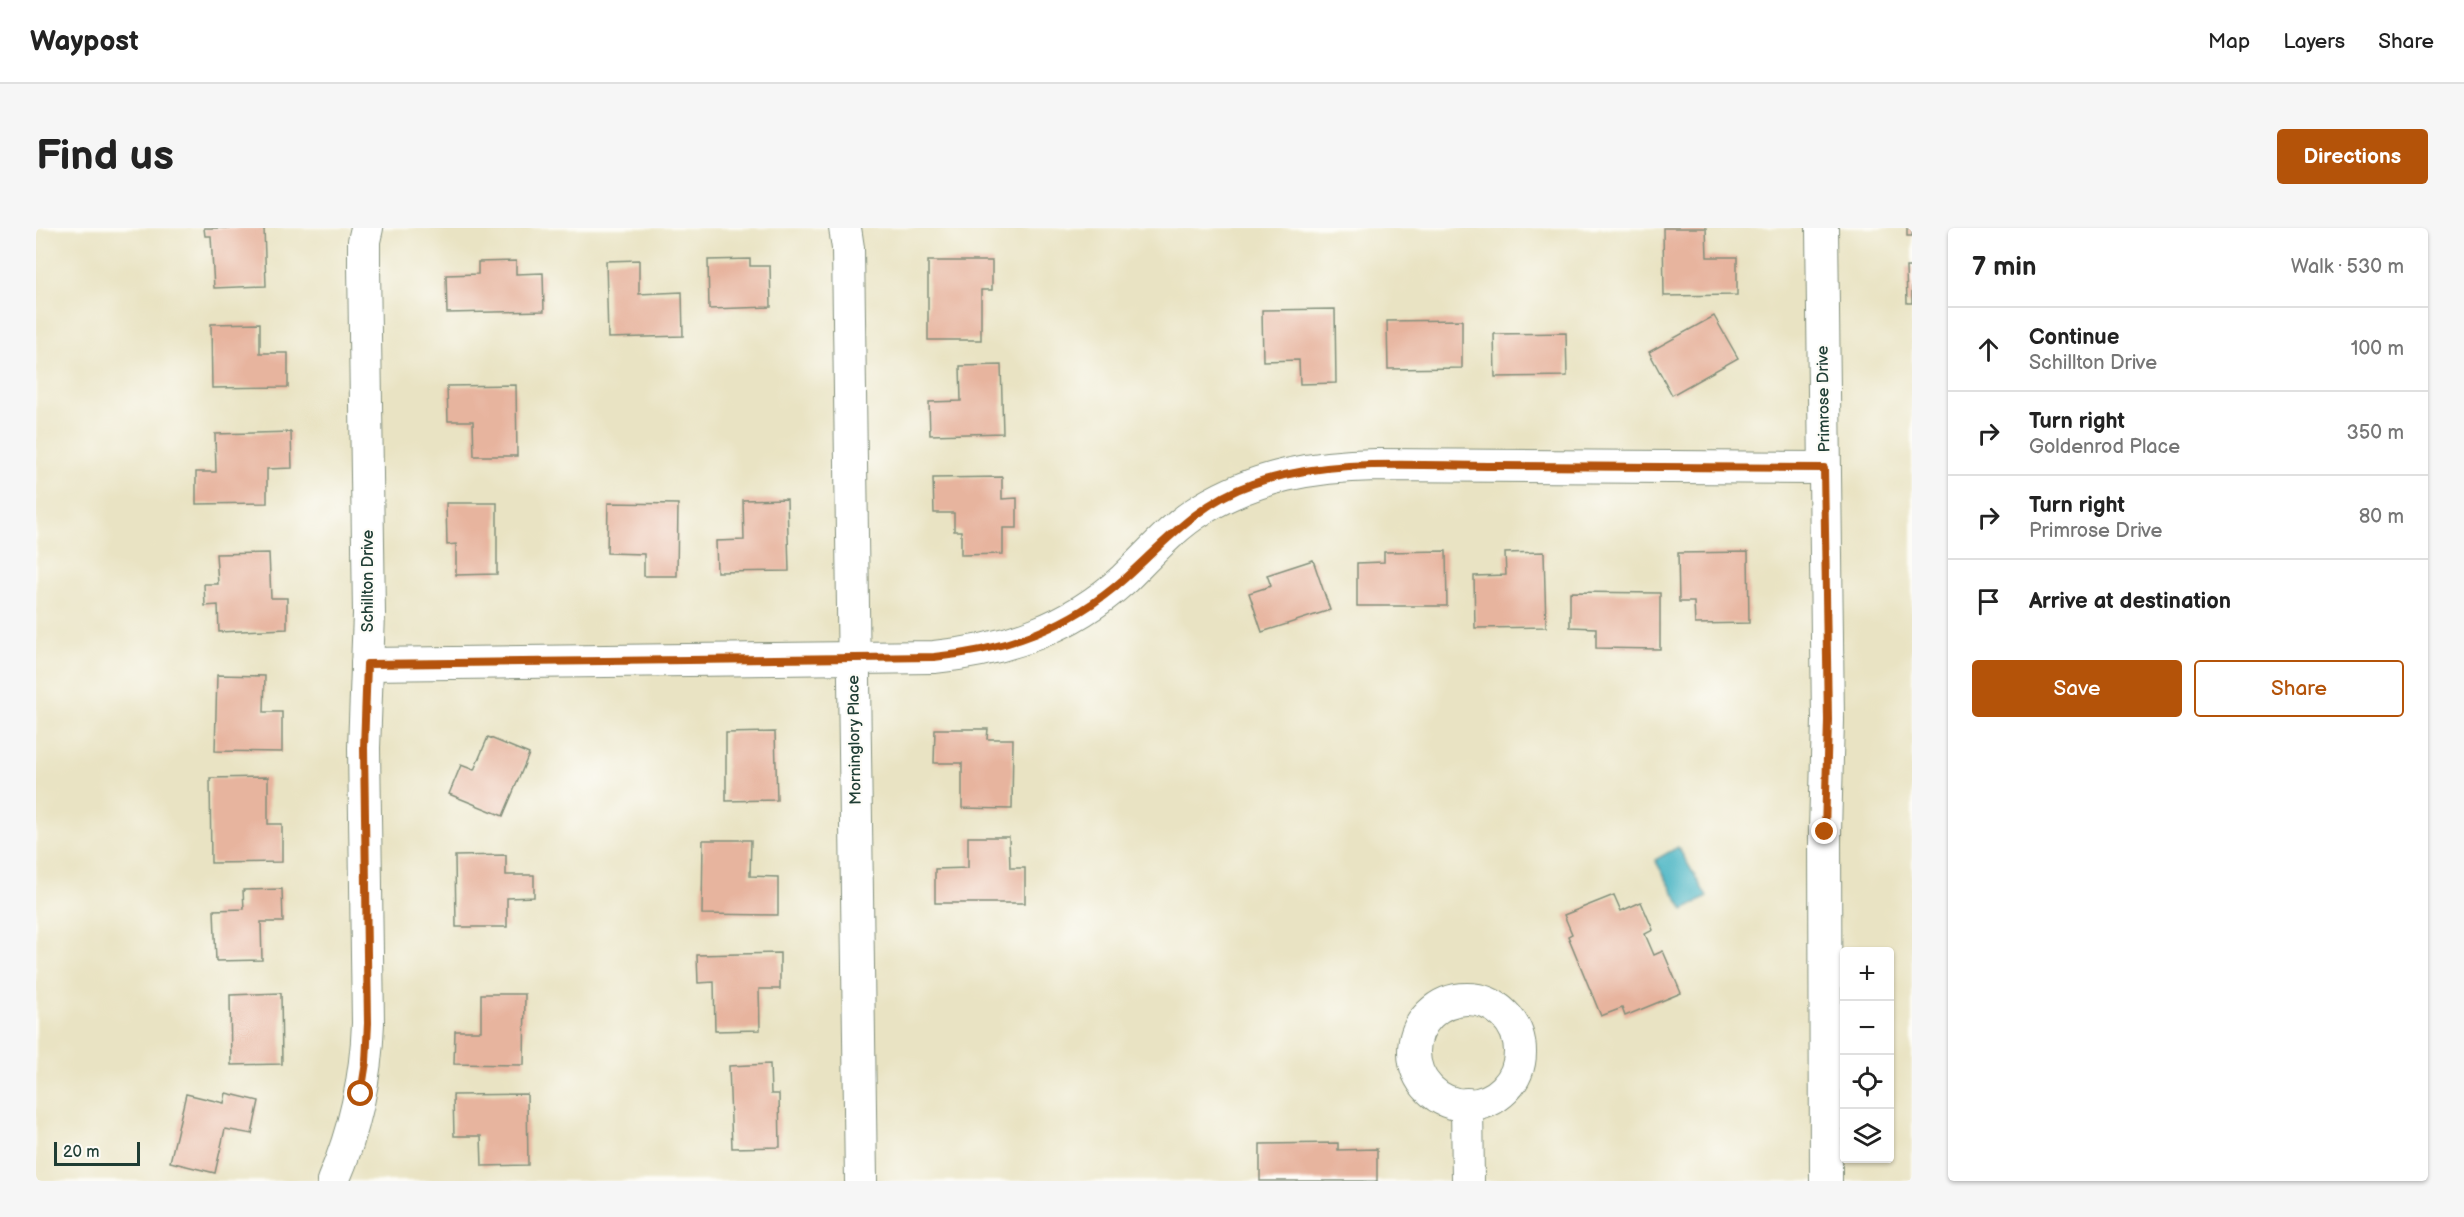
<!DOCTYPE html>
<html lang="en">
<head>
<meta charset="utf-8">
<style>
  :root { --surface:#fff; --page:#f6f6f6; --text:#222; --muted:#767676; --line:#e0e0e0; --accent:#b45309 }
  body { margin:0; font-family:"Balsamiq Sans",sans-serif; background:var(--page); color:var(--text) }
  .controls { position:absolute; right:18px; bottom:18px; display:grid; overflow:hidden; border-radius:6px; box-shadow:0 2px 4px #0004 }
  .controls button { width:54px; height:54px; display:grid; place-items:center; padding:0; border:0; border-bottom:2px solid var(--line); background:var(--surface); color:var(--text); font:30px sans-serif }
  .scale { position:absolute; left:18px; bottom:15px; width:86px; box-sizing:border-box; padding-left:6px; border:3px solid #1f3d34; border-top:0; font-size:16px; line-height:21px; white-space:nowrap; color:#1f3d34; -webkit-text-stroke:4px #fdfcf7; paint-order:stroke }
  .stop { position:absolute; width:18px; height:18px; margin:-14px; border:4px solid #b45309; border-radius:50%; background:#fff }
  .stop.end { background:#b45309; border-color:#fff; box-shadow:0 2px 6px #0008 }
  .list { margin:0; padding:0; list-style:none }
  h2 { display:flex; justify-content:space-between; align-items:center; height:78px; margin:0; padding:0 24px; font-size:26px }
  h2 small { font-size:20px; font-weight:400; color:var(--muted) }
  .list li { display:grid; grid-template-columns:39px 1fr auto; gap:18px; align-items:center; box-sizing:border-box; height:84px; padding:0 24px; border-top:2px solid var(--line) }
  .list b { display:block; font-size:22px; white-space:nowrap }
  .list p { margin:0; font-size:20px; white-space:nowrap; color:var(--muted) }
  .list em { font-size:20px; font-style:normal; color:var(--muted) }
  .actions { display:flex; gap:12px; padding:18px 24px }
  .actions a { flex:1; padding:14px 0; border:2px solid var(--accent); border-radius:6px; text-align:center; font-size:21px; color:var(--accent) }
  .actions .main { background:var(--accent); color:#fff }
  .icon { flex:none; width:33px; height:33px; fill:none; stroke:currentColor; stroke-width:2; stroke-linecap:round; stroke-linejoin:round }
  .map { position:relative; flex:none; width:1876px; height:953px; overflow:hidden; border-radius:6px }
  header { display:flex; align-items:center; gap:36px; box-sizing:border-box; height:84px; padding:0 30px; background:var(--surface); border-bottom:2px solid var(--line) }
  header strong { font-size:28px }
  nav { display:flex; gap:33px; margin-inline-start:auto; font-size:21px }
  .intro { display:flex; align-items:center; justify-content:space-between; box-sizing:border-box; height:144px; padding:0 36px }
  h1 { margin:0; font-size:42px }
  .button { padding:15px 27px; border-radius:6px; background:var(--accent); color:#fff; font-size:21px; font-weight:700 }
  main { display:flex; gap:36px; padding:0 36px }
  aside { flex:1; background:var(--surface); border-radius:6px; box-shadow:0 2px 4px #0004 }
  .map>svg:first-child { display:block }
  .water { fill:#47b4c3; stroke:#33787c; stroke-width:1.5 }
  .building { fill:#e7b49e }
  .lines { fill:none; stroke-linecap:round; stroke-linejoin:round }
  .minor-casing { stroke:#84907c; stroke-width:34 }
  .minor { stroke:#fff; stroke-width:32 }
  .route { stroke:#b45309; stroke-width:8 }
  .labels { text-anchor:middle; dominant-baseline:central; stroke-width:4.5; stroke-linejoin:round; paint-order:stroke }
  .street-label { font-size:16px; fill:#1f3d34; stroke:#fdfcf7 }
</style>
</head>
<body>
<header>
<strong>Waypost</strong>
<nav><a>Map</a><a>Layers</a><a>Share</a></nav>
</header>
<div class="intro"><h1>Find us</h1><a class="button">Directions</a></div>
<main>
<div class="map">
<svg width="1876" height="953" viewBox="0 0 1876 953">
  <rect width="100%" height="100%" fill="#fdfcf7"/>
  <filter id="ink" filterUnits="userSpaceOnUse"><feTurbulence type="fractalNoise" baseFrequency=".0167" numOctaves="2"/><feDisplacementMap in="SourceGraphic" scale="12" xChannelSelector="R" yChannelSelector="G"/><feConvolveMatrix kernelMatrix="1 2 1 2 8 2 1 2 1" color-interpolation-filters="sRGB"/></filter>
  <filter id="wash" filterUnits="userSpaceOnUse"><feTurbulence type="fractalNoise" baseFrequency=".008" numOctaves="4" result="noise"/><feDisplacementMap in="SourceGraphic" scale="24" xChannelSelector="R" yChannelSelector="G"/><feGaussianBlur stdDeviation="1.35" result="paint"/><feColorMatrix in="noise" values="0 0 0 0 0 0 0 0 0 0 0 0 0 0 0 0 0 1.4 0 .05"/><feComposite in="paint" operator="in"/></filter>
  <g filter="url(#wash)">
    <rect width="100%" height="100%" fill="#e9e3c3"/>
    <!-- water -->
    <path class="water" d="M1642,619L1671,669L1648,682L1619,632Z"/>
    <g id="blocks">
      <!-- building -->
      <g class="building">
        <path d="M168,0H228L230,58L178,60L175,8H169Z"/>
        <path d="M1627,0H1670L1671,29H1701V67L1628,68Z"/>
        <rect x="1871" y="0" width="5" height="8"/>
        <path d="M714,31V38H734L735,79L673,81L672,32Z"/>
        <path d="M603,32V66L646,64L647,108L572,110L570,33Z"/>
        <path d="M480,33V46L507,45L508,83L411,85L410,47L442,46V34Z"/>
        <path d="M892,33H956V62H945V112H892Z"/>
        <path d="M1870,39H1876V75H1871Z"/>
        <path d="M1299,81L1300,155L1264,156L1263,132L1227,133L1226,82Z"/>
        <path d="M1678,88L1702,130L1636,167L1613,124Z"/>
        <path d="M1426,92V140L1352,141L1351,93Z"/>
        <path d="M224,95V125H252V159L176,160L175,96Z"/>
        <path d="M1530,105L1531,148L1459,149L1458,106Z"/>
        <path d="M965,137L967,205L894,207L893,174L925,173L924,138Z"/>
        <path d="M480,157L481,228H438L437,193H412L411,158Z"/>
        <path d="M255,204L256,240L231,241V275L160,276V244H180L179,206Z"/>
        <path d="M966,249V271L981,270V300H967V326L925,327V303H918V285H898L897,250Z"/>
        <path d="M751,271L753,343L681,344L680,313L708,312L707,272Z"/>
        <path d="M410,275H461V346L420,347V316L411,317Z"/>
        <path d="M572,275L642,276L641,348H608V326L571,325Z"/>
        <path d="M1410,323L1411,378H1321V335L1348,334V324Z"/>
        <path d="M1508,324L1510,399L1439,400L1438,348L1470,347L1469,325Z"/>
        <path d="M1712,324L1713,395L1659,396L1658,374H1643L1642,325Z"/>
        <path d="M233,325L235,370H251V401L183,404L182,377L169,378L168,356H182L180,326Z"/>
        <path d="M1277,332L1294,382L1226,404L1213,365L1235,358L1231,347Z"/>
        <path d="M1534,364L1624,365V421L1560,420V400L1534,399Z"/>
        <path d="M181,447L229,448L228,484H246V524L179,523Z"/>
        <path d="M899,501H952L951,511H977L976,581L926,580V535H898Z"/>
        <path d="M739,504L741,572L690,573V505Z"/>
        <path d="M452,509L493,526L467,588L413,566L425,537L438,542Z"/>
        <path d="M232,549V596H246V634L175,635L174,550Z"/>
        <path d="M932,609H973L974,640H989V675H899V641L932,640Z"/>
        <path d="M667,612H715L714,648L742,649V687L666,686Z"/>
        <path d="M470,627V647H498V669L471,670V699H420L419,628Z"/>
        <path d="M246,661L247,694H225L226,732L180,733L178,682L208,681L207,662Z"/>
        <path d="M1578,667L1585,683L1605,674L1617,702L1609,706L1618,727L1627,723L1645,765L1589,788L1586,780L1565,788L1532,708L1536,706L1528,687Z"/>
        <path d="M744,725V761H723L724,802L679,803L678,754L662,755L661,727Z"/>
        <path d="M245,765L246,836L195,837L194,767Z"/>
        <path d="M445,766H489L488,837L418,836L419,803H445Z"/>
        <path d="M734,836L735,866H743L744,919L696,920L693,838Z"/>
        <path d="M190,865L223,873L216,906L189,901L179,945L134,934L150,866L188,875Z"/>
        <path d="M491,866L492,937L446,938L445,908H418L417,867Z"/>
        <path d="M1302,915V922L1341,921V953H1224V916Z"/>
      </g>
    </g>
  </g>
  <g filter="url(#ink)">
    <use href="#blocks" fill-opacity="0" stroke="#84907c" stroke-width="1.5"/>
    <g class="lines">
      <!-- minor casing -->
      <g class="minor-casing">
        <g id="minor">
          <path d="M809,0L812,20L825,953"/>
          <path d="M1786,0L1792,492L1789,604L1790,953"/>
          <path d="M331,436L898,429C970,422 1034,400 1088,351C1113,327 1136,299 1166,281C1220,248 1278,238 1340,237L1788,240"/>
          <circle cx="1431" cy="824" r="53"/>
          <path d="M1431,876L1432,953"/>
          <path d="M297,953C319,902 330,851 332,795L328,520L333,386L328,37V13L331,0"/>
        </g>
      </g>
      <!-- minor -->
      <use href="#minor" class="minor"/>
    </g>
  </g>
  <g class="lines" filter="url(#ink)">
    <!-- route -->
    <path class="route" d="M325,866L330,834L332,795L328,520L331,436L898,429C970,422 1033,400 1088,351C1128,315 1163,274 1216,256C1295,229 1379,238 1461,238C1570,239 1679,239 1788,240L1792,492L1789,604"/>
  </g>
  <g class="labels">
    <!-- street labels -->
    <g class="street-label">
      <text transform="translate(1788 171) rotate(-91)">Primrose Drive</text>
      <text transform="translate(332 353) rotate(-90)">Schillton Drive</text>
      <text transform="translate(819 512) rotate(-91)">Morninglory Place</text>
    </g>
  </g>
</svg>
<div class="controls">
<button>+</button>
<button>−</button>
<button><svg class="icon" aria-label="locate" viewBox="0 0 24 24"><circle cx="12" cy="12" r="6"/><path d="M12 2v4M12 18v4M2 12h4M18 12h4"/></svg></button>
<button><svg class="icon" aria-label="layers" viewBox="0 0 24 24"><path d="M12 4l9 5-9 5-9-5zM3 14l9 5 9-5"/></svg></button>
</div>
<div class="scale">20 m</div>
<div class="stop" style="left:325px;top:866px"></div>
<div class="stop end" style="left:1789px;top:604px"></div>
</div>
<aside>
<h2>7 min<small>Walk · 530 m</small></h2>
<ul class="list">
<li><svg class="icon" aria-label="ahead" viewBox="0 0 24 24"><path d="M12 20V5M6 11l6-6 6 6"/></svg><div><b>Continue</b><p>Schillton Drive</p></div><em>100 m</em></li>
<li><svg class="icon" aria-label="right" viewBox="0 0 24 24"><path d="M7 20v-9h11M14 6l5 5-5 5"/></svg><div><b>Turn right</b><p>Goldenrod Place</p></div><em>350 m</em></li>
<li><svg class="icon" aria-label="right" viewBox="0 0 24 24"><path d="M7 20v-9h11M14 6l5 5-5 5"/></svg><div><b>Turn right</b><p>Primrose Drive</p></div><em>80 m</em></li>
<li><svg class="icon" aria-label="arrive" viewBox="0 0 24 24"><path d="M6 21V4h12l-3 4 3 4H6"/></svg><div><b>Arrive at destination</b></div></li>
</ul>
<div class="actions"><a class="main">Save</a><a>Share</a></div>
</aside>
</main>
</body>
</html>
